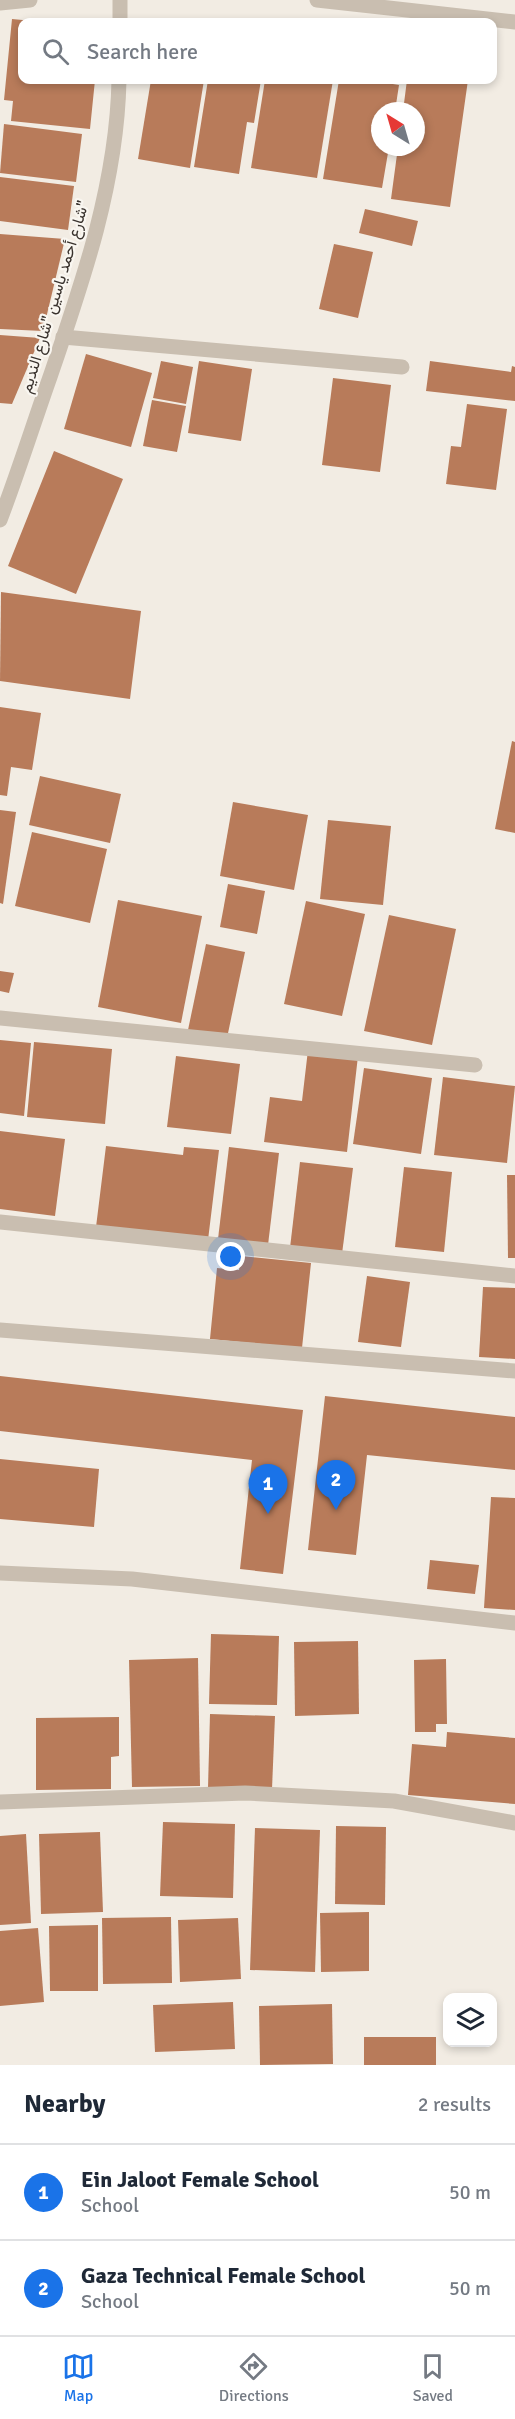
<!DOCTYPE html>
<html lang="en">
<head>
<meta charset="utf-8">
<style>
  :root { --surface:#fff; --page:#f2f2f3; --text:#1f2937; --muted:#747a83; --line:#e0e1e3; --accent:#1a73e8 }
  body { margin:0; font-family:Signika,Vazirmatn,sans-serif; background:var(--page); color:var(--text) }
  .controls { position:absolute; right:18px; bottom:18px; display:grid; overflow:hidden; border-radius:12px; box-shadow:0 3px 9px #0003 }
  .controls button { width:54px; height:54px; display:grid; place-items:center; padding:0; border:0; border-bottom:2px solid var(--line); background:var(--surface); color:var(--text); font:30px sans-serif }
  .compass { position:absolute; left:371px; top:102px; width:54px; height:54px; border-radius:50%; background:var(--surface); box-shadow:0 3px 9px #0003; rotate:323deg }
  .you { position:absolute; left:231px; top:1257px; width:21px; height:21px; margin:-15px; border:4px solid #fff; border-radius:50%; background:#1a73e8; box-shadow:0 0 0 9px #1a73e833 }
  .badge { display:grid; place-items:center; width:39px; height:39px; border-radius:50%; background:var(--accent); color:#fff; font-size:20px; font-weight:700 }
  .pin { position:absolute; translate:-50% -50px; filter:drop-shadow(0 2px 3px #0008) }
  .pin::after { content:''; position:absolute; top:32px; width:21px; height:18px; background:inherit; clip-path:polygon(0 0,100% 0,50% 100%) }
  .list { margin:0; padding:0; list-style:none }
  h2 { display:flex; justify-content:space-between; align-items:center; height:78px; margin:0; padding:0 24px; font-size:26px }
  h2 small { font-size:20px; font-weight:400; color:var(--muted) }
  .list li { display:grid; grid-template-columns:39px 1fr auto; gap:18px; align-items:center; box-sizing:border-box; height:96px; padding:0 24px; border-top:2px solid var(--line) }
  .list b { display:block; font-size:22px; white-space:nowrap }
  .list p { margin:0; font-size:20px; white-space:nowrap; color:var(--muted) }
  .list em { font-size:20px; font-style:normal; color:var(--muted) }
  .icon { flex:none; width:33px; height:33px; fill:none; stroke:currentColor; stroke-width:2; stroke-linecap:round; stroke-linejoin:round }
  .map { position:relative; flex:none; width:515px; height:2065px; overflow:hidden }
  .search { position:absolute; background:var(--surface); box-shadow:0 3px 9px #0003; left:18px; right:18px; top:18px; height:66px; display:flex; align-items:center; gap:15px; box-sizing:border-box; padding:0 21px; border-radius:12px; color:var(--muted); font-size:22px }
  .sheet { height:270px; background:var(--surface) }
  nav { display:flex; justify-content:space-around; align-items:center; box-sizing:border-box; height:84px; border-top:2px solid var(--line); background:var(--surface); font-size:16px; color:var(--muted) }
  nav a { display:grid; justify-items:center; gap:3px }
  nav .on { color:var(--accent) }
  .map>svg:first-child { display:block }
  .building { fill:#b87b5a }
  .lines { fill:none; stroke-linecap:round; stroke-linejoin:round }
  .minor { stroke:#c9beb0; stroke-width:15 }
  .labels { text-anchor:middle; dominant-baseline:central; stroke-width:4.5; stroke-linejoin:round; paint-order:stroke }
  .street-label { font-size:16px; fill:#39322d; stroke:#f9f6f0 }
</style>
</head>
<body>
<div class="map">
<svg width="515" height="2065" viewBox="0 0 515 2065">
  <rect width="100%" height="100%" fill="#f2ece3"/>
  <!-- building -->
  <g class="building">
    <path d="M12,19L33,21L22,22V80H95L90,129L11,121L13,101L4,100Z"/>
    <path d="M151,80H204L190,168L138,159Z"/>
    <path d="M208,80H261L254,123L247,122L239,174L194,167Z"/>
    <path d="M265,80H333L317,178L251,168Z"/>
    <path d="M339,80H368L399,85L395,111H380V147H389L382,188L323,179Z"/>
    <path d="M407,80H468L450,207L391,199L398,147H416V111H403Z"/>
    <path d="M4,124L82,134L76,182L0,173Z"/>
    <path d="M0,177L74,186L68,230L0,221Z"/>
    <path d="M365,209L418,221L412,246L359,233Z"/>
    <path d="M0,234L65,239L43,331L0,329Z"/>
    <path d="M334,244L373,252L358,318L319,309Z"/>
    <path d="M0,335L40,338L12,404L0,403Z"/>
    <path d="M86,354L152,373L131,447L64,429Z"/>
    <path d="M161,361L193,367L186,404L153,398Z"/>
    <path d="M199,361L252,369L241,441L188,433Z"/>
    <path d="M430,361L511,372L512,366L515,367V401L426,391Z"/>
    <path d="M333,378L391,385L380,472L322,465Z"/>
    <path d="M152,400L186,406L177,452L143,446Z"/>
    <path d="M467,404L507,409L496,490L446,484L451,446L461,447Z"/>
    <path d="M54,451L123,479L76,594L8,566Z"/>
    <path d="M1,592L141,611L130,699L0,681Z"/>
    <path d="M0,707L41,713L32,770L11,767L7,796L0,795Z"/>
    <path d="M512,741L515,742V833L495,829Z"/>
    <path d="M40,776L121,794L110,843L29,825Z"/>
    <path d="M233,802L308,815L294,890L220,876Z"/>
    <path d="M0,810L16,812L3,904L0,903Z"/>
    <path d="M328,820L391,826L383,905L320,899Z"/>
    <path d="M32,832L107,849L90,923L15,906Z"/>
    <path d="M228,884L265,891L257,934L220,927Z"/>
    <path d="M118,900L202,916L181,1023L98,1007Z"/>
    <path d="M306,901L365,914L342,1016L284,1004Z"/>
    <path d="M389,915L456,929L432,1045L364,1031Z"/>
    <path d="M206,944L245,952L227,1038L188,1030Z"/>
    <path d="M0,971L14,973L9,993L0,991Z"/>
    <path d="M0,1040L31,1043L24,1116L0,1113Z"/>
    <path d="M34,1042L112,1049L105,1124L27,1117Z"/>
    <path d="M308,1050L358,1056L347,1152L264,1142L270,1097L302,1101Z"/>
    <path d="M176,1056L240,1064L231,1134L167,1127Z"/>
    <path d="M364,1068L432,1078L421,1154L353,1144Z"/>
    <path d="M443,1077L515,1086L507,1163L434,1155Z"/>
    <path d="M0,1131L65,1139L55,1216L0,1209Z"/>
    <path d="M106,1146L183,1155L184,1147L219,1150L208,1240L96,1227Z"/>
    <path d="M229,1147L279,1153L268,1245L218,1239Z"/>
    <path d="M300,1162L353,1168L342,1254L290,1248Z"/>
    <path d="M404,1167L452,1172L444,1252L395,1247Z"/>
    <path d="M507,1175H515V1258H508Z"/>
    <path d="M241,1256L311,1263L302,1348L210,1339L217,1268L239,1270Z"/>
    <path d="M367,1276L410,1282L401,1347L358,1342Z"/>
    <path d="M483,1287L515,1288V1359L479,1357Z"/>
    <path d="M0,1376L303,1410L283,1574L240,1569L252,1460L0,1431Z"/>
    <path d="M325,1396L515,1417V1470L367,1455L356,1555L308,1550Z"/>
    <path d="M0,1459L99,1469L94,1527L0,1519Z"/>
    <path d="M491,1497L515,1498V1610L484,1608Z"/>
    <path d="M430,1560L479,1565L475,1594L427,1589Z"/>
    <path d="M211,1634L279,1636L277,1705L209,1704Z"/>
    <path d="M358,1641L359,1714L295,1716L294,1642Z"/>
    <path d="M198,1658L200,1786L132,1787L129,1660Z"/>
    <path d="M446,1659L447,1724H436V1732H415L414,1660Z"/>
    <path d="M210,1714L275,1716L272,1789L208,1788Z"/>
    <path d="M119,1717V1756L111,1757V1789L36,1790V1718Z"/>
    <path d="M447,1732L515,1738V1804L408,1795L412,1744L446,1747Z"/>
    <path d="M163,1822L235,1824L233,1898L160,1896Z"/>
    <path d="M336,1826L386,1827L385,1905L335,1904Z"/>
    <path d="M255,1828L320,1830L315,1972L250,1970Z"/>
    <path d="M100,1832L103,1912L41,1914L39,1834Z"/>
    <path d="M26,1834L31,1923L0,1925V1836Z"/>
    <path d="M369,1912V1971L321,1972L320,1913Z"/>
    <path d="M171,1917L172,1983L103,1984L102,1918Z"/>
    <path d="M238,1918L241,1979L180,1982L178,1920Z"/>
    <path d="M98,1925V1991H50L49,1926Z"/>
    <path d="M38,1928L44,2002L0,2006V1931Z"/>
    <path d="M233,2002L235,2049L155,2052L153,2005Z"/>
    <path d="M332,2004L333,2064L260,2065L259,2006Z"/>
    <rect x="364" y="2037" width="72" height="28"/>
  </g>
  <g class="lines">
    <!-- minor -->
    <g class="minor">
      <path d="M317,0L515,22"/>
      <path d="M0,3L30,0"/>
      <path d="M120,22V0"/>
      <path d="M63,337L402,367"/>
      <path d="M0,520C18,473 33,425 50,377C83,281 117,183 119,80"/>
      <path d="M0,1018L475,1065"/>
      <path d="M0,1222L515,1276"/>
      <path d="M0,1330L515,1371"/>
      <path d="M0,1573L132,1579L515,1623"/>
      <path d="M0,1802L245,1793L394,1801L515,1823"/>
    </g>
  </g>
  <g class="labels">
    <!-- street labels -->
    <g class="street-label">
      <text transform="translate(55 297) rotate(-73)">شارع أحمد ياسين "شارع النديم"</text>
    </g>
  </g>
</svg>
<div class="controls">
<button><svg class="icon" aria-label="layers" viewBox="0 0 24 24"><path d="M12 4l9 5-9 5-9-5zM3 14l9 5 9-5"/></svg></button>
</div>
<svg class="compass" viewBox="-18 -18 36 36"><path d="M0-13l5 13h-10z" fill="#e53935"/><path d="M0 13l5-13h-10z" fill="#747a83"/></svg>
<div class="you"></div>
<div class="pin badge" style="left:268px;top:1514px">1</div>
<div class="pin badge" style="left:336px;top:1510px">2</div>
<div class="search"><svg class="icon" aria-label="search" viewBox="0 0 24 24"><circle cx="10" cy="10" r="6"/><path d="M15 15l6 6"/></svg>Search here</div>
</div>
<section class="sheet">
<h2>Nearby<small>2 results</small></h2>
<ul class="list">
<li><span class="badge">1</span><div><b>Ein Jaloot Female School</b><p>School</p></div><em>50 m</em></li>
<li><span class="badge">2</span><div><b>Gaza Technical Female School</b><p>School</p></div><em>50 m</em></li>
</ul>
</section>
<nav>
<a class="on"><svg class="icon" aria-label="map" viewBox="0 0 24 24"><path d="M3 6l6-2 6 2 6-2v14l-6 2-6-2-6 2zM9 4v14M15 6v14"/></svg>Map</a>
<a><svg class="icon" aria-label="directions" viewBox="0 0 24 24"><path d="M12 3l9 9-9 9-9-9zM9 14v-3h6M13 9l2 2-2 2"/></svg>Directions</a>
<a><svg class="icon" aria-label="saved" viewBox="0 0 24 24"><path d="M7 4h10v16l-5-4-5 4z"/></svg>Saved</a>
</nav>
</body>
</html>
